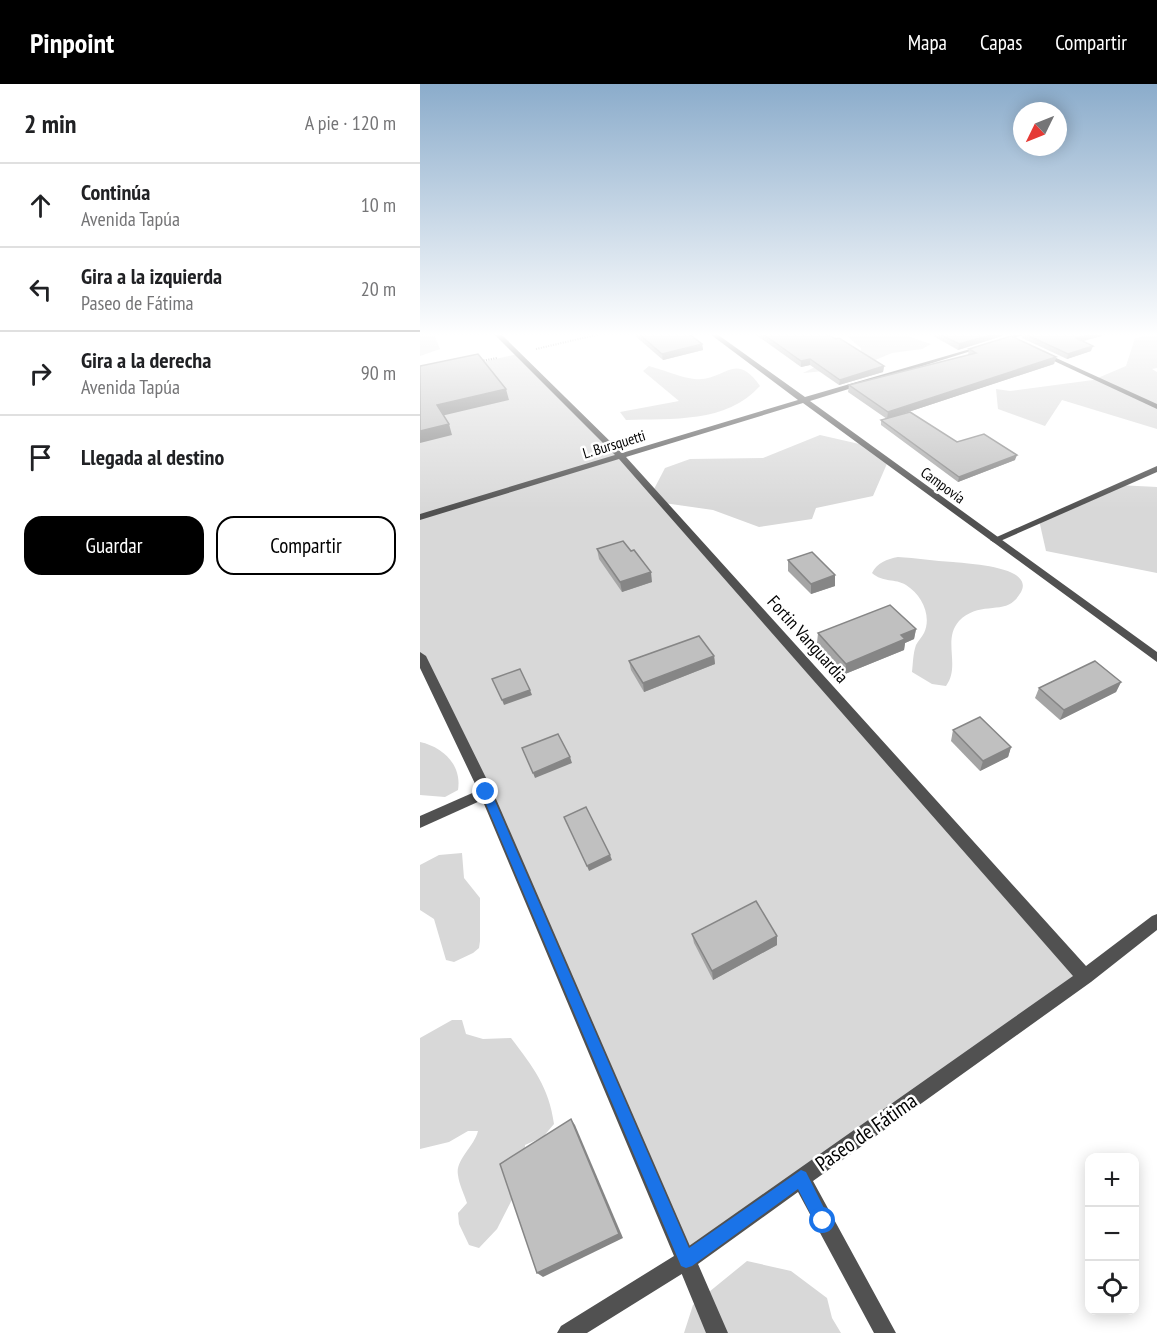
<!DOCTYPE html>
<html lang="es">
<head>
<meta charset="utf-8">
<style>
  :root { --surface:#fff; --page:#f6f6f6; --text:#202124; --muted:#757577; --line:#e0e0e0; --accent:#000 }
  body { margin:0; font-family:"PT Sans Narrow",sans-serif; background:var(--page); color:var(--text) }
  .controls { position:absolute; right:18px; bottom:18px; display:grid; overflow:hidden; border-radius:12px; box-shadow:0 3px 15px #0003 }
  .controls button { width:54px; height:54px; display:grid; place-items:center; padding:0; border:0; border-bottom:2px solid var(--line); background:var(--surface); color:var(--text); font:30px sans-serif }
  .compass { position:absolute; left:593px; top:18px; width:54px; height:54px; border-radius:50%; background:var(--surface); box-shadow:0 3px 15px #0003; rotate:227deg }
  .stop { position:absolute; width:18px; height:18px; margin:-14px; border:4px solid #1a73e8; border-radius:50%; background:#fff }
  .stop.end { background:#1a73e8; border-color:#fff; box-shadow:0 2px 6px #0008 }
  .list { margin:0; padding:0; list-style:none }
  h2 { display:flex; justify-content:space-between; align-items:center; height:78px; margin:0; padding:0 24px; font-size:26px }
  h2 small { font-size:20px; font-weight:400; color:var(--muted) }
  .list li { display:grid; grid-template-columns:39px 1fr auto; gap:18px; align-items:center; box-sizing:border-box; height:84px; padding:0 24px; border-top:2px solid var(--line) }
  .list b { display:block; font-size:22px; white-space:nowrap }
  .list p { margin:0; font-size:20px; white-space:nowrap; color:var(--muted) }
  .list em { font-size:20px; font-style:normal; color:var(--muted) }
  .actions { display:flex; gap:12px; padding:18px 24px }
  .actions a { flex:1; padding:14px 0; border:2px solid var(--accent); border-radius:18px; text-align:center; font-size:21px; color:var(--accent) }
  .actions .main { background:var(--accent); color:#fff }
  .icon { flex:none; width:33px; height:33px; fill:none; stroke:currentColor; stroke-width:2; stroke-linecap:round; stroke-linejoin:round }
  .map { position:relative; flex:none; width:737px; height:1249px; overflow:hidden }
  header { display:flex; align-items:center; gap:36px; box-sizing:border-box; height:84px; padding:0 30px; background:var(--accent); color:#fff }
  header strong { font-size:28px }
  nav { display:flex; gap:33px; margin-inline-start:auto; font-size:21px }
  main { display:flex }
  aside { flex:1; background:var(--surface) }
  .map>svg:first-child { display:block }
  .green { fill:#d8d8d8 }
  .lines { fill:none; stroke-linecap:round; stroke-linejoin:round }
  .path { stroke:#737373; stroke-width:2; stroke-dasharray:1 1.5; stroke-linecap:butt }
  .service { fill:#515151; fill-rule:evenodd }
  .minor { fill:#515151; fill-rule:evenodd }
  .tertiary { fill:#515151; fill-rule:evenodd }
  .wall { fill:#a5a5a5 }
  .shaded-wall { fill:#868686 }
  .building { fill:#c0c0c0; stroke:#868686; stroke-width:1.5 }
  .route { fill:#1a73e8 }
  .labels { text-anchor:middle; dominant-baseline:central; stroke-width:5; stroke-linejoin:round; paint-order:stroke }
  .far-street-label { font-size:15px; fill:#000; stroke:#fff }
  .street-label { font-size:18px; fill:#000; stroke:#fff }
  .near-street-label { font-size:21px; fill:#000; stroke:#fff }
</style>
</head>
<body>
<header>
<strong>Pinpoint</strong>
<nav><a>Mapa</a><a>Capas</a><a>Compartir</a></nav>
</header>
<main>
<aside>
<h2>2 min<small>A pie · 120 m</small></h2>
<ul class="list">
<li><svg class="icon" aria-label="ahead" viewBox="0 0 24 24"><path d="M12 20V5M6 11l6-6 6 6"/></svg><div><b>Continúa</b><p>Avenida Tapúa</p></div><em>10 m</em></li>
<li><svg class="icon" aria-label="left" viewBox="0 0 24 24"><path d="M17 20v-9H6M10 6l-5 5 5 5"/></svg><div><b>Gira a la izquierda</b><p>Paseo de Fátima</p></div><em>20 m</em></li>
<li><svg class="icon" aria-label="right" viewBox="0 0 24 24"><path d="M7 20v-9h11M14 6l5 5-5 5"/></svg><div><b>Gira a la derecha</b><p>Avenida Tapúa</p></div><em>90 m</em></li>
<li><svg class="icon" aria-label="arrive" viewBox="0 0 24 24"><path d="M6 21V4h12l-3 4 3 4H6"/></svg><div><b>Llegada al destino</b></div></li>
</ul>
<div class="actions"><a class="main">Guardar</a><a>Compartir</a></div>
</aside>
<div class="map">
<svg width="737" height="1249" viewBox="0 0 737 1249">
  <rect width="100%" height="100%" fill="#fff"/>
  <!-- green -->
  <g class="green">
    <path d="M0,250H14L20,265L0,272Z"/>
    <path d="M424,250H457L459,252L482,250L511,260L502,265L472,269L436,284L383,289L399,281L441,270V264Z"/>
    <path d="M737,250V284L732,285L737,288V345L642,316L625,342L578,325L576,305L590,307L673,296L706,282L715,254Z"/>
    <path d="M98,270L233,407L245,384L270,375L343,374L400,351L448,362L469,375L453,412L396,424L392,435L339,443L293,426L244,419L665,893L266,1176L0,575V292Z"/>
    <path d="M229,282C244,286 259,293 274,295C304,299 314,265 340,302C306,340 252,334 206,336L200,328L259,317L223,287Z"/>
    <path d="M697,401L737,403V489L626,467L619,436Z"/>
    <path d="M478,473C496,474 514,477 533,478C550,480 629,483 594,517C582,529 557,518 539,537C522,556 541,582 526,602L512,600L492,588C493,580 493,569 496,561C498,557 502,553 504,549C512,532 502,511 486,501C475,494 463,499 452,489C457,479 467,475 478,473Z"/>
    <path d="M0,658C23,663 42,681 38,706L25,713L0,711Z"/>
    <path d="M42,769L44,794L60,814V857L59,864L53,869L34,878L26,876L14,835L0,826V781L19,771Z"/>
    <path d="M32,936H42L46,950L63,955L91,954C113,983 129,1003 134,1040L123,1053L105,1061L104,1092L77,1145L59,1164L49,1161L39,1140L38,1129L47,1119C44,1110 39,1100 38,1091C35,1076 54,1063 58,1047H48L29,1058L0,1065V954Z"/>
    <path d="M327,1177L371,1187L407,1214L412,1234L421,1249H264L273,1221Z"/>
  </g>
  <g class="lines">
    <!-- path -->
    <g class="path">
      <path d="M116,265L180,250"/>
      <path d="M61,277L77,274"/>
    </g>
    <!-- service -->
    <path class="service" d="M737,382V388L578,458L575,459L570,456Z"/>
    <!-- minor -->
    <g class="minor">
      <path d="M74,250H81L202,369L378,316L290,250H297L385,313L564,261V263L390,317L737,568V578L383,319L206,373L666,882L732,832L737,830V846L671,898L393,1097L476,1249H454L378,1108L278,1180L308,1249H286L256,1176L259,1169L653,892L199,375L0,436V430L195,371Z"/>
      <path d="M597,250H606L579,259L576,257Z"/>
      <path d="M619,268H623L737,320V325L619,270Z"/>
      <path d="M66,703L71,704L73,708L71,712L0,744V732Z"/>
    </g>
    <!-- tertiary -->
    <path class="tertiary" d="M0,568L6,572L73,708L276,1176L273,1183L167,1249H137L141,1242L254,1172L59,708L0,584Z"/>
  </g>
  <!-- wall -->
  <g class="wall">
    <path d="M213,250H269L282,260L283,266L243,276Z"/>
    <path d="M335,250H407L464,282L463,288L419,301L390,281L381,283Z"/>
    <path d="M510,250H583L582,252L538,266Z"/>
    <path d="M603,250H689L663,257L671,267L647,275L602,254Z"/>
    <path d="M549,265L636,273L634,280L476,332L537,358L595,376L538,398L461,341V336L467,335L428,308L429,301L548,271Z"/>
    <path d="M177,465L232,498L202,508L179,475Z"/>
    <path d="M368,476L415,502L391,510L368,487Z"/>
    <path d="M496,545L494,555L485,559L484,566L425,590L397,559L398,549Z"/>
    <path d="M294,572L295,580L224,608L211,586L209,577Z"/>
    <path d="M701,598L696,608L640,636L615,614L619,604Z"/>
    <path d="M533,646L591,663L588,673L560,687L531,657Z"/>
    <path d="M272,850L357,861L293,896L274,859Z"/>
  </g>
  <!-- shaded-wall -->
  <g class="shaded-wall">
    <path d="M574,250H583L582,252L538,266L539,260Z"/>
    <path d="M672,250H689L655,259L656,254Z"/>
    <path d="M282,260L283,266L243,276L242,270Z"/>
    <path d="M673,262L671,267L647,275L648,270Z"/>
    <path d="M636,273L634,280L467,335L468,328Z"/>
    <path d="M390,275V281L381,283V277Z"/>
    <path d="M464,282L463,288L419,301L420,296Z"/>
    <path d="M86,305L89,316L21,332L17,321Z"/>
    <path d="M29,340L32,351L0,359V347Z"/>
    <path d="M597,371L595,376L538,398L539,393Z"/>
    <path d="M231,488L232,498L202,508L200,498Z"/>
    <path d="M415,491V502L391,510V500Z"/>
    <path d="M496,545L494,555L485,559L484,566L425,590L426,580L481,551Z"/>
    <path d="M294,572L295,580L224,608L223,599Z"/>
    <path d="M701,598L696,608L640,636L644,626Z"/>
    <path d="M110,606L112,611L84,621L82,616Z"/>
    <path d="M591,663L588,673L560,687L563,677Z"/>
    <path d="M150,673L152,679L115,694L113,689Z"/>
    <path d="M190,771L192,776L169,787L167,782Z"/>
    <path d="M357,852V861L293,896L292,887Z"/>
    <path d="M151,1035L155,1041L203,1154L123,1193L117,1189Z"/>
  </g>
  <!-- building -->
  <g class="building">
    <path d="M219,250H269L282,260L242,270Z"/>
    <path d="M343,250H407L416,255L419,254L464,282L420,296L390,275L381,277Z"/>
    <path d="M520,250H574L539,260Z"/>
    <path d="M605,250H672L656,254L673,262L648,270Z"/>
    <path d="M591,252L636,273L468,328L429,301L556,269L549,265Z"/>
    <path d="M58,270L86,305L17,321L29,340L0,347V282Z"/>
    <path d="M490,328L537,358L564,350L597,371L539,393L461,336Z"/>
    <path d="M203,457L211,467L214,466L231,488L200,498L177,465Z"/>
    <path d="M392,468L415,491L391,500L368,476Z"/>
    <path d="M470,521L496,545L481,551L485,555L426,580L398,549Z"/>
    <path d="M279,552L294,572L223,599L209,577Z"/>
    <path d="M675,577L701,598L644,626L619,604Z"/>
    <path d="M100,585L110,606L82,616L72,595Z"/>
    <path d="M560,633L591,663L563,677L533,646Z"/>
    <path d="M138,650L150,673L113,689L102,664Z"/>
    <path d="M166,723L190,771L167,782L144,733Z"/>
    <path d="M336,817L357,852L292,887L272,850Z"/>
    <path d="M151,1035L199,1150L117,1189L80,1080Z"/>
  </g>
  <!-- sky -->
  <linearGradient id="sky" x2="0" y2="1"><stop stop-color="#8baccb"/><stop offset="0.59" stop-color="#fff"/><stop offset="1" stop-color="#fff" stop-opacity="0"/></linearGradient>
  <rect width="737" height="425" fill="url(#sky)"/>
  <!-- route -->
  <path class="route" d="M66,704L71,708L269,1164L381,1086L386,1088L408,1132L411,1137L408,1143L403,1145L397,1143L378,1105L272,1182L266,1184L261,1182L61,708Z"/>
  <g class="labels">
    <!-- far-street labels -->
    <g class="far-street-label">
      <text transform="translate(194 360) rotate(-17)">L. Bursquetti</text>
      <text transform="translate(523 401) rotate(36)">Campovía</text>
    </g>
    <!-- street labels -->
    <g class="street-label">
      <text transform="translate(388 555) rotate(48)">Fortin Vanguardia</text>
    </g>
    <!-- near-street labels -->
    <g class="near-street-label">
      <text transform="translate(446 1048) rotate(-35)">Paseo de Fátima</text>
    </g>
  </g>
</svg>
<div class="controls">
<button>+</button>
<button>−</button>
<button><svg class="icon" aria-label="locate" viewBox="0 0 24 24"><circle cx="12" cy="12" r="6"/><path d="M12 2v4M12 18v4M2 12h4M18 12h4"/></svg></button>
</div>
<svg class="compass" viewBox="-18 -18 36 36"><path d="M0-13l5 13h-10z" fill="#e53935"/><path d="M0 13l5-13h-10z" fill="#757577"/></svg>
<div class="stop" style="left:403px;top:1137px"></div>
<div class="stop end" style="left:66px;top:708px"></div>
</div>
</main>
</body>
</html>
